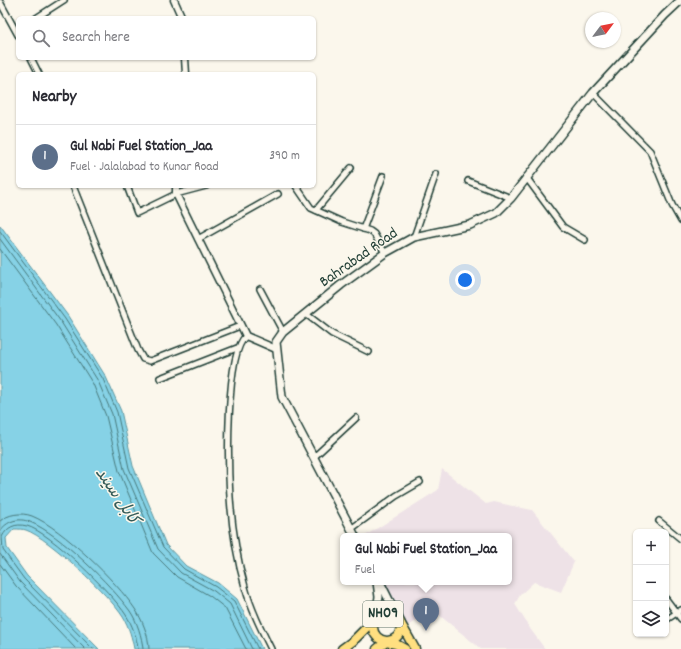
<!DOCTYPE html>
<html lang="en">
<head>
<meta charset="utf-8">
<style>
  :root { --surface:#fff; --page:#f2f2f3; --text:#2b2b33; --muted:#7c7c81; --line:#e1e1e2; --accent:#1f6fb2 }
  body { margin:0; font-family:Dekko,"Playpen Sans Arabic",sans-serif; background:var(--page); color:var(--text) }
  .controls { position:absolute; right:12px; bottom:12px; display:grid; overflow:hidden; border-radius:6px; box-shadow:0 1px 3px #0004 }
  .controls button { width:36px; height:36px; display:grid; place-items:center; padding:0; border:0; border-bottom:1px solid var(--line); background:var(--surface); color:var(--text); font:20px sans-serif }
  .compass { position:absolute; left:585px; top:12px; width:36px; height:36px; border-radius:50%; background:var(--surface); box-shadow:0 1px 3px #0004; rotate:58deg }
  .you { position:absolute; left:465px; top:280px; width:14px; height:14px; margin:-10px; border:3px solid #fff; border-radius:50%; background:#1a73e8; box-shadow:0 0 0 6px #1a73e833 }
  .badge { display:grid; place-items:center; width:26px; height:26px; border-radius:50%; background:var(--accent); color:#fff; font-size:13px; font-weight:700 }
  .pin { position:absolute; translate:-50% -33px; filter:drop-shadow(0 1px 2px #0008) }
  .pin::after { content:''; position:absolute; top:21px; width:14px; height:12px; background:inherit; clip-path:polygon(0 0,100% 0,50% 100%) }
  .popup { position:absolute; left:340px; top:533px; width:172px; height:52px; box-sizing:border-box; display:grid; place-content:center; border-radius:6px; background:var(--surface); filter:drop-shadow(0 1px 3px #0005); font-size:13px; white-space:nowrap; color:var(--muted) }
  .popup b { font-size:15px; color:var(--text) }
  .popup::after { content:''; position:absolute; left:50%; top:100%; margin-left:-8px; border:8px solid transparent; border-top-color:var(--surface) }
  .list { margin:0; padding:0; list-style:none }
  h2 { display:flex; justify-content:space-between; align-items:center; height:52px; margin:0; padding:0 16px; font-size:17px }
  h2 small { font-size:13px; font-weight:400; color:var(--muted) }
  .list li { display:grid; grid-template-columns:26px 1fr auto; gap:12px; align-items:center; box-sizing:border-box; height:64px; padding:0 16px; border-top:1px solid var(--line) }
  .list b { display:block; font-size:15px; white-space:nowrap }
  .list p { margin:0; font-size:13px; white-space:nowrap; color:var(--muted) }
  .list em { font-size:13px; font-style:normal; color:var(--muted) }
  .icon { flex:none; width:22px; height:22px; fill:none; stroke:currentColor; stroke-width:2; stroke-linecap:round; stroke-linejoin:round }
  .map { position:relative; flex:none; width:681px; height:649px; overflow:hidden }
  .search { position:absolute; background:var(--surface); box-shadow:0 1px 3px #0004; left:16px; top:16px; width:300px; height:44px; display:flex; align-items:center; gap:10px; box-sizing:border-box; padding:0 14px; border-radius:6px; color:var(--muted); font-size:15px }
  .panel { position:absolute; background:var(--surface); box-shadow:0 1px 3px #0004; left:16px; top:72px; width:300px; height:116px; border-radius:6px }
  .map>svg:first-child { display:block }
  .built { fill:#eee2e7 }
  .water { fill:#86d2e6; stroke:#5d969f }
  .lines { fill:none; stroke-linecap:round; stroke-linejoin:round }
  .shore { stroke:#48797b; stroke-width:1 }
  .minor-casing { stroke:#1f3d34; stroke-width:8 }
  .tertiary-casing { stroke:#1f3d34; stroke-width:9 }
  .secondary-casing { stroke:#1f3d34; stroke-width:10 }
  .primary-casing { stroke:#1f3d34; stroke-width:11 }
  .minor { stroke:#fbf7ec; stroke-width:5 }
  .tertiary { stroke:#fbf7ec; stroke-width:6 }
  .secondary { stroke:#fbf7ec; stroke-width:7 }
  .primary { stroke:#ffdf80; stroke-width:8 }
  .labels { text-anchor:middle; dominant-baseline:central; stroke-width:3; stroke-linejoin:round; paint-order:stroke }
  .shield { fill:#fbf7ec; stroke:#61756b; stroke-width:1 }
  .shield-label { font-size:15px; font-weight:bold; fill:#1f3d34 }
  .street-label { font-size:16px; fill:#1f3d34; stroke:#fbf7ec }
  .water-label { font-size:17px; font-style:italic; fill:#345b58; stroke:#fbf7ec }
</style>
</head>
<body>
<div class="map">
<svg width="681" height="649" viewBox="0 0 681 649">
  <rect width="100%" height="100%" fill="#fbf7ec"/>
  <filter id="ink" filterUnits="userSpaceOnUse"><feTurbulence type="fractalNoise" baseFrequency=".025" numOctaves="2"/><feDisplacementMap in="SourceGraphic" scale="8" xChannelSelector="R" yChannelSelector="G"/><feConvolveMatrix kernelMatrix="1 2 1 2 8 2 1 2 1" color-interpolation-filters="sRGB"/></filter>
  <g filter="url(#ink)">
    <!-- built -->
    <path class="built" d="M442,469L486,504L494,502L532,510L574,562L561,592L534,582L520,595L515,604L531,630L545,649H481L439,615L428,613L406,627L383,582H509V536H365L438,490Z"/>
    <!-- water -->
    <path class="water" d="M0,225L68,316L106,377L121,411L133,466L166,545L186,566L218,583L237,599L262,649H134C132,638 129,627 123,617C110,596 49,538 26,530C23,529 18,529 14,529L6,538L7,548L27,576L99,649H0Z"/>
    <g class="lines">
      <!-- shore -->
      <g class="shore">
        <path d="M0,231L65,319L103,379L117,412L129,468L163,547L184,569L216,587L234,601L258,649"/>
        <path d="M0,239L61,322L98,381L112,414L124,469L158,549L181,573L214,591L230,604L252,649"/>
        <path d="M0,249L56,325L93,384L106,416L119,471L153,553L177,577L210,596L225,608L246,649"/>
        <path d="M0,521C8,514 21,512 32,516C62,528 117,582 135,609C142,619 149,636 149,649"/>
        <path d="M0,531C7,521 18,517 30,522C60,534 111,585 130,611C137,621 142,637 143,649"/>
        <path d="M0,554L20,582L85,649"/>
        <path d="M0,564L16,586L76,649"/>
        <path d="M93,649L24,579L3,550L2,537C7,527 15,523 27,526C50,532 112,593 126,615C132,624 137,638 138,649"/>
      </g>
      <!-- minor casing -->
      <g class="minor-casing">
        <g id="minor">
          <path d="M0,2L18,35"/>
          <path d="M36,18L64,0"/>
          <path d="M31,58L39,74"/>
          <path d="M593,93L650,151L672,205L681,221"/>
          <path d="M526,177L563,227L585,240"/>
          <path d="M468,181L511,198"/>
          <path d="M73,186L138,350L143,359L150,361L240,326"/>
          <path d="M127,186L137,213L176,194L206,186"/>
          <path d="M296,186L311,208L342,222L370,231L374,234L385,253"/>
          <path d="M316,210L351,168"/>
          <path d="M363,229L383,176"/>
          <path d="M414,237L436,174"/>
          <path d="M198,239L278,194"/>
          <path d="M260,289L283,332"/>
          <path d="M306,314L332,334L369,352"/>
          <path d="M246,336C225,353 228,468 230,497C232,527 237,559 245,587C251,609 261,629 271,649"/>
          <path d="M160,378L237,348"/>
          <path d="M314,457L356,418"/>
          <path d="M659,521L681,539"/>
          <path d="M351,529L396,496L420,482"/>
          <path d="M666,599L681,619"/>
          <path d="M666,620L681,610"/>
        </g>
      </g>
      <!-- tertiary casing -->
      <g class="tertiary-casing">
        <g id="tertiary">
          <path d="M174,0L182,18"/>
          <path d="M185,58L186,74"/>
          <path d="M176,186V194L246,336L276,349"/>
        </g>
      </g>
      <!-- secondary casing -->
      <g class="secondary-casing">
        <g id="secondary">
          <path d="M355,536L282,397L276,342L283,332L341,285L385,253L414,237L470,225L496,213L511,198L593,93L665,15L681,0"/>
          <path d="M380,582L398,618"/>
          <path d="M375,619L379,597L377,582"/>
        </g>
      </g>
      <!-- primary casing -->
      <g class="primary-casing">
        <g id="primary">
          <circle cx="387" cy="627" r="14"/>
          <path d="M401,624L415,649"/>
          <path d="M342,649L353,641L374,620"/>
          <path d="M377,649L386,642L396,644L405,649"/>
        </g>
      </g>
      <!-- minor -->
      <use href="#minor" class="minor"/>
      <!-- tertiary -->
      <use href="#tertiary" class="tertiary"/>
      <!-- secondary -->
      <use href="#secondary" class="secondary"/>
      <!-- primary -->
      <use href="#primary" class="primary"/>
    </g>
  </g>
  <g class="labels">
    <!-- shield labels -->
    <rect class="shield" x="363" y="601" width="40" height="26" rx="3"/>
    <g class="shield-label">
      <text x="383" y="614">NH09</text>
    </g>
    <!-- street labels -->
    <g class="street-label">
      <text transform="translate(359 258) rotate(-35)">Bahrabad Road</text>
    </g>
    <!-- water labels -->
    <g class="water-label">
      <text transform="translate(116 497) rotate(56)">کابل سيند</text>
    </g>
  </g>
</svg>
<div class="controls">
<button>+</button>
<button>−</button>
<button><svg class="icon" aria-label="layers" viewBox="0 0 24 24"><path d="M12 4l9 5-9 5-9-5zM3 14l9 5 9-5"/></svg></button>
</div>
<svg class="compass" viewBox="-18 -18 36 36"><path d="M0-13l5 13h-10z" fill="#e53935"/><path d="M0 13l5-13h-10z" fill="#7c7c81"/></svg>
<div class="you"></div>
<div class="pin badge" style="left:426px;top:631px;background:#5c6f8a">1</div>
<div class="popup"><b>Gul Nabi Fuel Station_Jaa</b>Fuel</div>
<div class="search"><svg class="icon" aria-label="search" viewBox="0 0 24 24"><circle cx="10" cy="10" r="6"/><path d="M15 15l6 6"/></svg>Search here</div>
<section class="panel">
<h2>Nearby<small></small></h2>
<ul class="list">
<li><span class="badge" style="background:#5c6f8a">1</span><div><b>Gul Nabi Fuel Station_Jaa</b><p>Fuel · Jalalabad to Kunar Road</p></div><em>390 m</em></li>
</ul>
</section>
</div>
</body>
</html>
